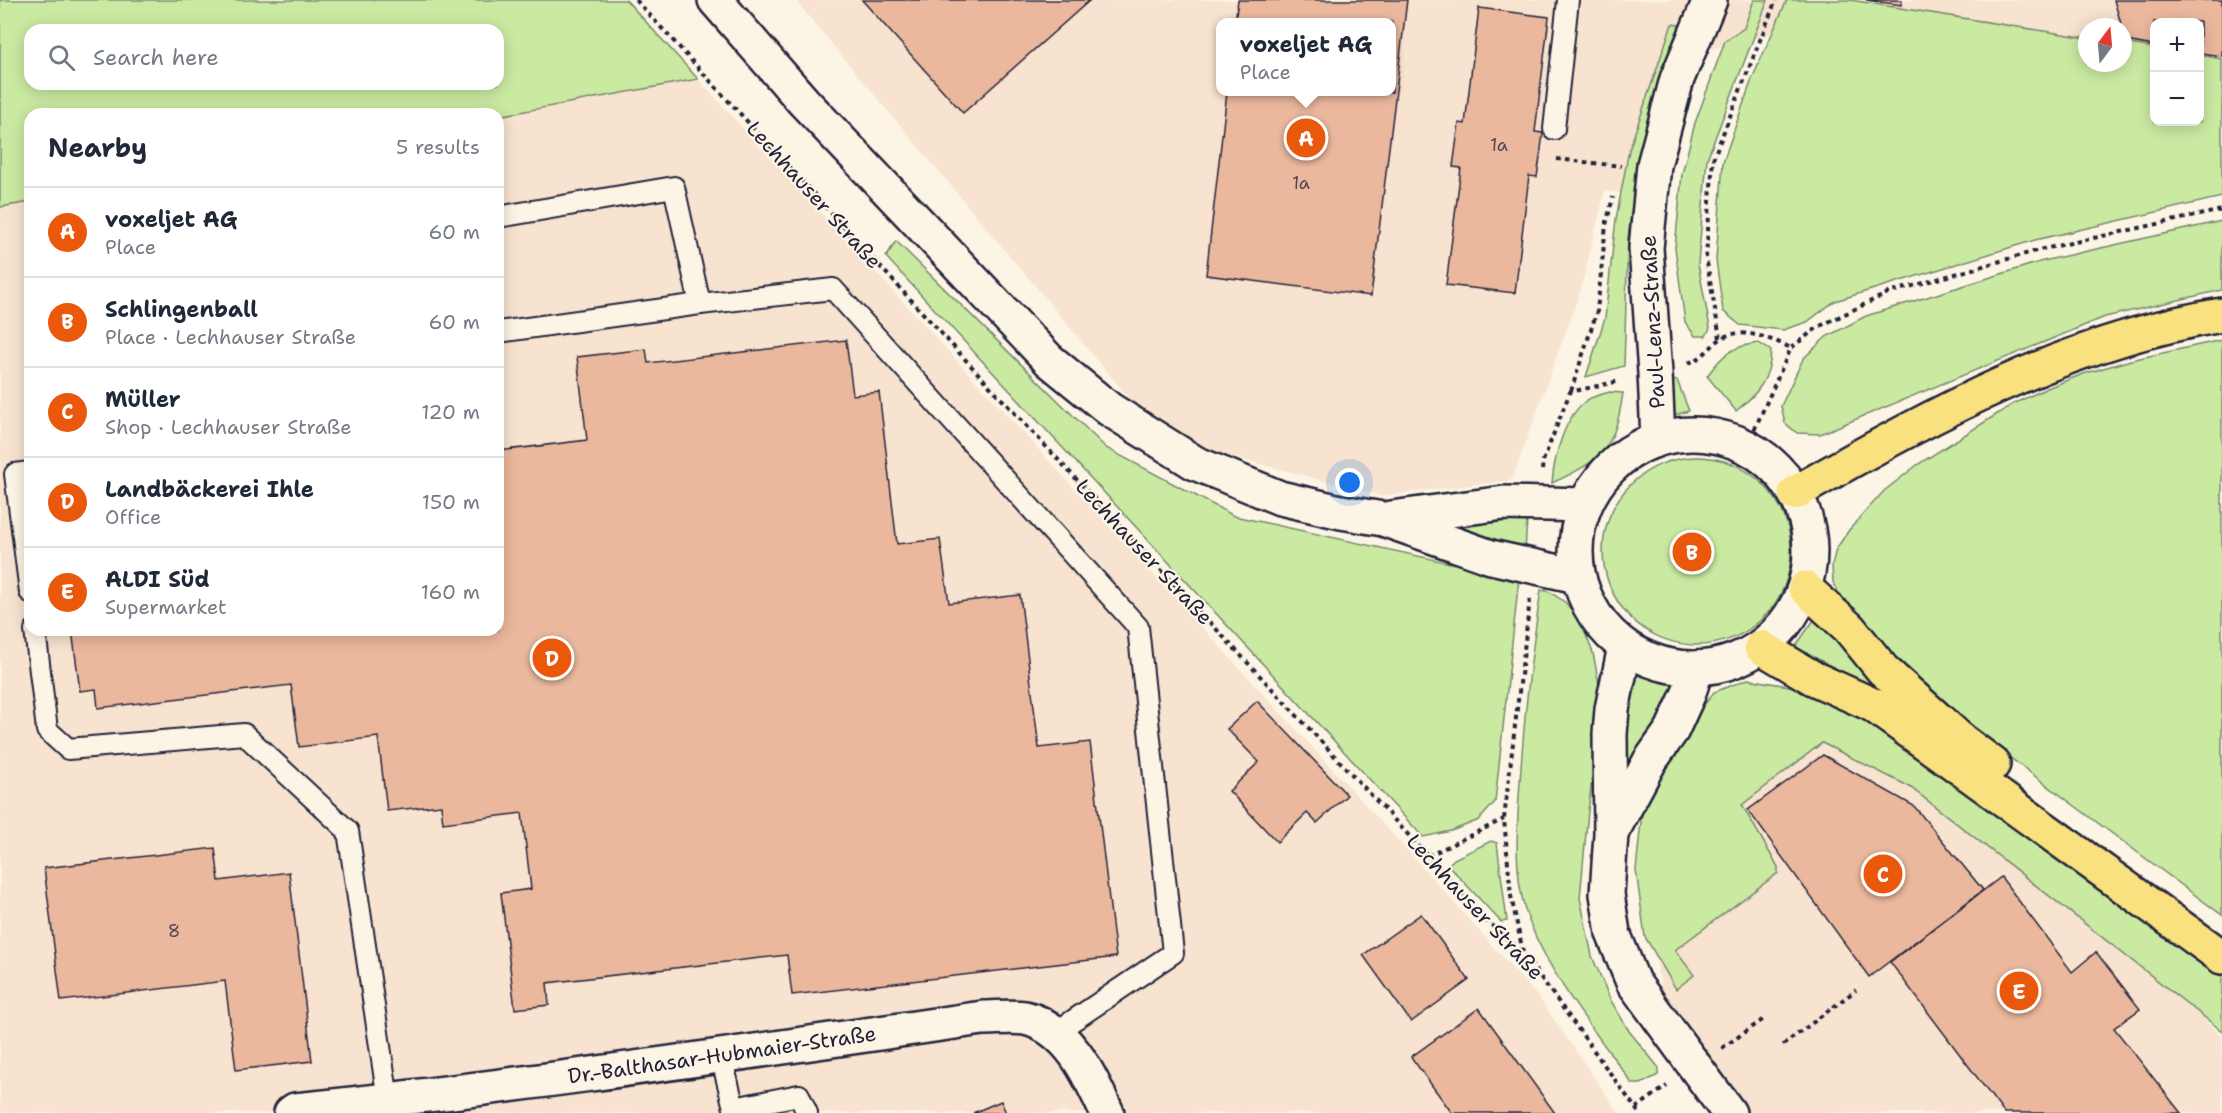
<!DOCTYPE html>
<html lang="en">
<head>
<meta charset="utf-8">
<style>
  :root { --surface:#fff; --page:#f6f6f7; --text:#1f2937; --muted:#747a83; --line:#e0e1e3; --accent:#ea580c }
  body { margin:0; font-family:"Shantell Sans",sans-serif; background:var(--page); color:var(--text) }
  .controls { position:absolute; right:18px; top:18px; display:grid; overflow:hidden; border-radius:12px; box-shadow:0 3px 15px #0003 }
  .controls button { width:54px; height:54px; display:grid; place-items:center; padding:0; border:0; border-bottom:2px solid var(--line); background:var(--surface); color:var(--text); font:30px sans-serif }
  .compass { position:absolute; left:2078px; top:18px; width:54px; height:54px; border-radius:50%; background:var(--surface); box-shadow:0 3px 15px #0003; rotate:16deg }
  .you { position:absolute; left:1350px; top:483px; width:21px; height:21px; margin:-15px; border:4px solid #fff; border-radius:50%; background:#1a73e8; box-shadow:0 0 0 9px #1a73e833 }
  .badge { display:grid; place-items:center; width:39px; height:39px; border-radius:50%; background:var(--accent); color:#fff; font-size:20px; font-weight:700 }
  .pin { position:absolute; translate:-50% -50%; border:3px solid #fff; box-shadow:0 2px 6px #0006 }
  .popup { position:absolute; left:1216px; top:18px; width:180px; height:78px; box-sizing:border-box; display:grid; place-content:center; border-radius:12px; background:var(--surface); filter:drop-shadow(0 2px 4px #0005); font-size:20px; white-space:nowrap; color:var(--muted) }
  .popup b { font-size:22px; color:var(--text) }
  .popup::after { content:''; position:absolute; left:50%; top:100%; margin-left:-12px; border:12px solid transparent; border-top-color:var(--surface) }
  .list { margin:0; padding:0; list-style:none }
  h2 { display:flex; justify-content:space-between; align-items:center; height:78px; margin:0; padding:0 24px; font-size:26px }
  h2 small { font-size:20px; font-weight:400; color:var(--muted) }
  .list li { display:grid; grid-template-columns:39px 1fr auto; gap:18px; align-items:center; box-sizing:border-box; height:90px; padding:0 24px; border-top:2px solid var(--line) }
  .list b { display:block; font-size:22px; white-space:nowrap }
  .list p { margin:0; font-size:20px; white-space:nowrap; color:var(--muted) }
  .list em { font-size:20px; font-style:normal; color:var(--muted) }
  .icon { flex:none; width:33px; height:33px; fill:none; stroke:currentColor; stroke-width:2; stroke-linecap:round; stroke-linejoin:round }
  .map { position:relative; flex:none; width:2222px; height:1113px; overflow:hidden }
  .search { position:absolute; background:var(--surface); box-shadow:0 3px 15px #0003; left:24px; top:24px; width:480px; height:66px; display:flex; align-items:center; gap:15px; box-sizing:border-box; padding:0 21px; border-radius:18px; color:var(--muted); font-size:22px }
  .panel { position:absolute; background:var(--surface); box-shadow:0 3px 15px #0003; left:24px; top:108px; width:480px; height:528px; border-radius:18px }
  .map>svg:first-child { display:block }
  .built { fill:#f7e3cf; fill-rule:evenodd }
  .green { fill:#caeaa2; stroke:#76866e; stroke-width:1.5; fill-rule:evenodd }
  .building { fill:#ebb89d; stroke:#22223b; stroke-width:1.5 }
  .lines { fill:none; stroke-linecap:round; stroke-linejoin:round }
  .lane-casing { stroke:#22223b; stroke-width:24 }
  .street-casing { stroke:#22223b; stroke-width:38 }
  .secondary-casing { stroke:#22223b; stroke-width:38 }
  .primary-casing { stroke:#22223b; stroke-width:38 }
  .path { stroke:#22223b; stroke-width:4; stroke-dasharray:4.5 4.5; stroke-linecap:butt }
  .lane { stroke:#fcf5e5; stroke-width:20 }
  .street { stroke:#fcf5e5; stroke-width:33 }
  .secondary { stroke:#fcf5e5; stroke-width:33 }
  .primary { stroke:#fae180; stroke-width:33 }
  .labels { text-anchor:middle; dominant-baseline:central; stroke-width:4.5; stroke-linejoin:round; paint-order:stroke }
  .number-label { font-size:18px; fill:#544854 }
  .street-label { font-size:21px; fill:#22223b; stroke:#fcf5e5 }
</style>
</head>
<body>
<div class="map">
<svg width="2222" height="1113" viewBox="0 0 2222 1113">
  <rect width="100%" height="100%" fill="#fcf5e5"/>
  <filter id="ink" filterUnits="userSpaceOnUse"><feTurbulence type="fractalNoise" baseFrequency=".0167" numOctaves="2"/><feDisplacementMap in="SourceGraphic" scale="12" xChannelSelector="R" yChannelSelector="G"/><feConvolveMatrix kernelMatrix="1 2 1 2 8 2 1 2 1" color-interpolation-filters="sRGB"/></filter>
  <g filter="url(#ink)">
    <!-- built -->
    <g class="built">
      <path d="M795,0H2222V87L2200,81V22H2154V71L2123,63V27H2087V60L1770,34L1665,61L1629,194L1605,191L1580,292L1512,480L1381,496L1215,452L1139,410ZM1220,22H1392V92H1220Z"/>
      <path d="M698,79L1416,860L1539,998L1619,1113H0V207L30,202V630H498V116Z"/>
      <path d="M1837,725L2167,981L2222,1037V1113H1749L1664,1002L1650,929L1644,868Z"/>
    </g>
    <!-- green -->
    <g class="green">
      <path d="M0,0H626L698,79L498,116V114H30V202L0,207ZM30,30H498V84H30Z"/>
      <path d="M1754,0H1768L1707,159L1698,264L1710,328L1706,336H1695L1685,322L1675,248L1682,174L1695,123L1725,41L1744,28Z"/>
      <path d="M1787,0H1850L2087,38V63H2123V43L2154,48V122H2200V55L2222,59V197L2035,240L1835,301L1807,322L1783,330L1740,325L1723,311L1716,260L1723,162L1752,79Z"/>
      <path d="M1672,24L1679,25L1680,36L1637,172L1628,238L1624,366L1586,377L1605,318L1616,219L1629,150Z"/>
      <path d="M2222,221V290L2105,317L1820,434L1797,433L1785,423L1781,406L1803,359L1826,337L1866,316L2043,261Z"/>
      <path d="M896,241L1106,448L1234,516L1519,578L1495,802L1479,820L1451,831L1423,837L886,257Z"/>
      <path d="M2222,340V915L1970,728L1867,633L1841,599L1833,582L1832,565L1836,549L1849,530L1884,491L1917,465L2013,404L2045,389L2083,374L2131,360Z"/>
      <path d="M1759,343L1771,351C1770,380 1757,394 1736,411L1707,376C1723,354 1732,346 1759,343Z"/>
      <path d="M1677,380L1689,411L1651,421L1650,386Z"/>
      <path d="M1610,392L1623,393C1615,449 1602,460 1552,483C1554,458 1564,416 1587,400C1593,396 1603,394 1610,392Z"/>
      <circle cx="1697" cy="551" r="94"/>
      <path d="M1527,519L1525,552L1450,526Z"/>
      <path d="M1541,590L1550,592L1566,603L1582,625L1593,653L1600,689L1598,735L1588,811L1580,898L1592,956L1610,999L1629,1031L1659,1068L1658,1075L1641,1084H1632L1629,1079C1593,1029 1552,979 1529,921C1511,876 1518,815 1521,767C1525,708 1532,649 1541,590Z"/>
      <path d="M1816,617L1888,687L1883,694L1795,647Z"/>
      <path d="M1636,673L1679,686L1626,784L1619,782Z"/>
      <path d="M1748,679L1799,688L1875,722L2222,973V1031L1910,787L1822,743L1742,805L1778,867V873L1675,950L1694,975L1676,989L1645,937L1636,870L1642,812L1673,746L1714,692Z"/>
      <path d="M1491,841L1497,843L1507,921L1501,922L1448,865L1454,859Z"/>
    </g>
    <!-- building -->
    <g class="building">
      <path d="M862,0H1090L963,113Z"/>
      <path d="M1238,0H1407L1371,296L1206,275L1227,92H1392V22H1235Z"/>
      <path d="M1866,0H1902L1901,5Z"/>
      <path d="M2114,0H2222V56L2200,53V22H2154V46L2126,41Z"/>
      <path d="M1479,8L1549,17L1535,132L1543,133L1540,157L1537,177L1529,176L1515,293L1446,285L1461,168L1453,167L1459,123L1465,124Z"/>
      <path d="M846,340L853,395L879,392L897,544L940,539L949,603L1020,595L1039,748L1090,742L1116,957L792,995L787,955L547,983L549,1005L515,1009L501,893L531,889L522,813L443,823L441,805L387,811L378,737L299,747L291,685L98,708L96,689L80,691L72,630H498V451L587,440L577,357L646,349L648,363Z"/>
      <path d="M1257,701L1347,795L1317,823L1307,813L1277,842L1229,791L1259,762L1227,729Z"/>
      <path d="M1823,755L1914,806L1983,890L1869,977L1748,810Z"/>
      <path d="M215,848L219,881L289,872L312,1061L236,1070L225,981L61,1001L44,868Z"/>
      <path d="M2001,877L2072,972L2096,952L2140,1009L2114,1028L2181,1113H2004L1890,962Z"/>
      <path d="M1421,914L1469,980L1411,1022L1363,955Z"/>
      <path d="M1479,1008L1555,1113H1452L1411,1057Z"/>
      <path d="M1001,1101L1006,1113H973Z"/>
    </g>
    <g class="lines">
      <!-- lane casing -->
      <g class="lane-casing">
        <g id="lane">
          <path d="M1554,129L1568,0"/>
          <path d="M498,217L674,187L700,304"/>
          <path d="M498,332L700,304L833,289L1138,627L1173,953L1056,1032"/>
          <path d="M30,472L15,474L30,592"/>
          <path d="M35,630L47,730L68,749L244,734L348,831L388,1100"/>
          <path d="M721,1056L734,1108L799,1095L807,1113"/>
        </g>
      </g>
      <!-- street casing -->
      <g class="street-casing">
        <g id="street">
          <path d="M1658,439L1655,373L1646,248L1654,165L1677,79L1710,0"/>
          <path d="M1625,647L1612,709L1610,734L1611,834L1607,894L1613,933L1633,982L1729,1113"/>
          <path d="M1613,830L1650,761L1672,730L1688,695L1697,668"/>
          <path d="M291,1113L295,1110C525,1086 754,1051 983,1018C996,1018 1012,1016 1025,1018C1069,1028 1090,1076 1107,1113"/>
        </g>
      </g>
      <!-- secondary casing -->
      <g class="secondary-casing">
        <g id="secondary">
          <path d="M715,0L804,102L1049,360L1109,409L1195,463L1280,498L1341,512L1383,519L1491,557L1577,576"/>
          <circle cx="1693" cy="551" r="117"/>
          <path d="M1391,518L1504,503L1585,505"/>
        </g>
      </g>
      <!-- primary casing -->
      <g class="primary-casing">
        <g id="primary">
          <path d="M1795,493C1928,416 2069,340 2222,315"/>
          <path d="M1805,588L1849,628L1883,670L1961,740L1993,764"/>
          <path d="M1761,647L1813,678L1873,705L2222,957"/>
        </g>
      </g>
      <!-- path -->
      <g class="path">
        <path d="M636,0L996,393L1428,856L1486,920L1523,953L1639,1113"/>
        <path d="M1557,159L1621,166"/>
        <path d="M1720,338L1706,257L1713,159L1776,0"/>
        <path d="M1688,363C1702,359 1707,350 1718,341C1736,324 1772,339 1791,348"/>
        <path d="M1571,391L1597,311L1606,225L1613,197"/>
        <path d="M1747,446L1791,348L1818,327L1888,293L2043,249L2222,210"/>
        <path d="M1542,470L1543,461L1570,392L1620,381"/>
        <path d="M1428,856L1504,819"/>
        <path d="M1523,952L1511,896L1504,819L1530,599"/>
        <path d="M1783,1045L1856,990"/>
        <path d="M1722,1048L1764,1019"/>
        <path d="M1636,1108L1667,1086"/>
      </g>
      <!-- lane -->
      <use href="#lane" class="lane"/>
      <!-- street -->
      <use href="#street" class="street"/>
      <!-- secondary -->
      <use href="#secondary" class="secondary"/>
      <!-- primary -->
      <use href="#primary" class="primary"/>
    </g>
  </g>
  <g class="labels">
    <!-- number labels -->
    <g class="number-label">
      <text x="1499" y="145">1a</text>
      <text x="1301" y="183">1a</text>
      <text x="174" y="931">8</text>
    </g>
    <!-- street labels -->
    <g class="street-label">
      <text transform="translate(814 195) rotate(48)">Lechhauser Straße</text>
      <text transform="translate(1653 322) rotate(-93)">Paul-Lenz-Straße</text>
      <text transform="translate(1144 552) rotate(47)">Lechhauser Straße</text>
      <text transform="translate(1475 907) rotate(47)">Lechhauser Straße</text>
      <text transform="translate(722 1055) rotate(-8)">Dr.-Balthasar-Hubmaier-Straße</text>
    </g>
  </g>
</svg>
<div class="controls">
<button>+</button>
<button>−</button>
</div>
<svg class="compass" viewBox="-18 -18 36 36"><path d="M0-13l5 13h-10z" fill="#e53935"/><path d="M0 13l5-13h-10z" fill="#747a83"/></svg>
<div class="you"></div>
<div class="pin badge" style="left:1306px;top:138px">A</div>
<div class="popup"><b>voxeljet AG</b>Place</div>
<div class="pin badge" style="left:1692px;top:552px">B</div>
<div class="pin badge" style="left:1883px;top:874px">C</div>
<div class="pin badge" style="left:552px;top:658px">D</div>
<div class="pin badge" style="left:2019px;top:991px">E</div>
<div class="search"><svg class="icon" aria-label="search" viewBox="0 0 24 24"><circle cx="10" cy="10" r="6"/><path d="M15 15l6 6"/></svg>Search here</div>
<section class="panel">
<h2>Nearby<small>5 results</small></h2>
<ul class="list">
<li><span class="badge">A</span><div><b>voxeljet AG</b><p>Place</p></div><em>60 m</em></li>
<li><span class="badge">B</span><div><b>Schlingenball</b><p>Place · Lechhauser Straße</p></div><em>60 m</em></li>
<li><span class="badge">C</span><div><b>Müller</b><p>Shop · Lechhauser Straße</p></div><em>120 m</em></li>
<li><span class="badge">D</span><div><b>Landbäckerei Ihle</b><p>Office</p></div><em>150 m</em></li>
<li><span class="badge">E</span><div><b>ALDI Süd</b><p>Supermarket</p></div><em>160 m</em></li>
</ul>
</section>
</div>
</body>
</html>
